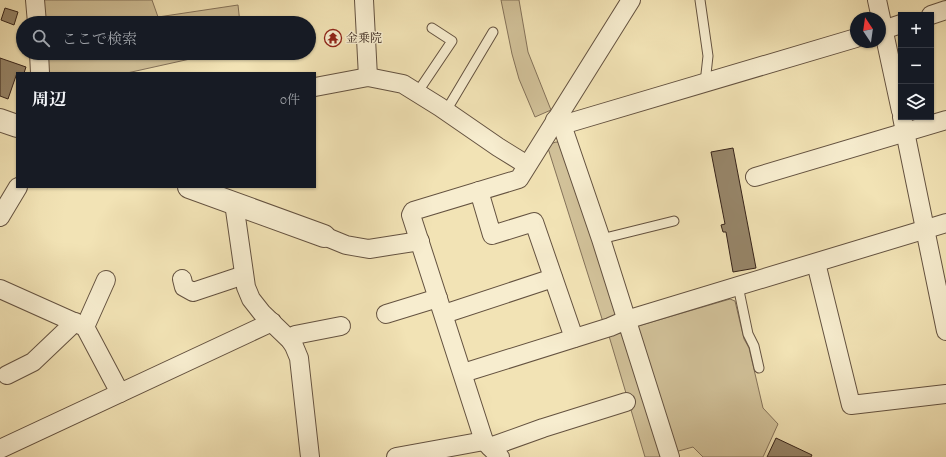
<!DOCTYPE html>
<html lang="ja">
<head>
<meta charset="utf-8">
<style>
  :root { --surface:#171b24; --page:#242831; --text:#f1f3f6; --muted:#9ea1a6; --line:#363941 }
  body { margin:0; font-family:Alegreya,"Noto Serif JP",serif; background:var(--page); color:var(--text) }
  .controls { position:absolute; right:12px; top:12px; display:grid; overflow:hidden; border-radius:0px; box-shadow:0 1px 3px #0004 }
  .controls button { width:36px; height:36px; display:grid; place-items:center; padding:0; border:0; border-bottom:1px solid var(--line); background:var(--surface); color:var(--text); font:20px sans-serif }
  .compass { position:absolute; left:850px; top:12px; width:36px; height:36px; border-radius:50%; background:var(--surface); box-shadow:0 1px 3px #0004; rotate:347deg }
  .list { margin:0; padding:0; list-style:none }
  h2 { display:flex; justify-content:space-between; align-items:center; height:52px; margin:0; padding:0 16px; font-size:17px }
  h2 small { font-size:13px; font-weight:400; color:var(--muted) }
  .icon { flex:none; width:22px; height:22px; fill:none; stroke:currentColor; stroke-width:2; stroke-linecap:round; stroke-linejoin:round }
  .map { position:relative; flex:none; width:946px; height:457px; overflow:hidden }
  .search { position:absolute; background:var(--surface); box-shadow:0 1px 3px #0004; left:16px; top:16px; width:300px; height:44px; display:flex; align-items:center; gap:10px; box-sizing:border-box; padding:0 14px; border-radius:22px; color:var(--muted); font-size:15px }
  .panel { position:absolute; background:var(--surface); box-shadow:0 1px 3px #0004; left:16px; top:72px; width:300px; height:116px; border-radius:0px }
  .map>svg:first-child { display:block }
  .green { fill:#d2c29a; stroke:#84725a }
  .building { fill:#97866a; stroke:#352219 }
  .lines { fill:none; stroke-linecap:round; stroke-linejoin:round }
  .service-casing { stroke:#645240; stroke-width:11 }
  .minor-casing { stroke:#645240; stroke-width:20 }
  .tertiary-casing { stroke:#645240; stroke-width:24 }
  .service { stroke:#f7edcf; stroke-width:9 }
  .minor { stroke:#f7edcf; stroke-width:18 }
  .tertiary { stroke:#f7edcf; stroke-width:22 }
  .labels { text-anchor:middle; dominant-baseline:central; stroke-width:3; stroke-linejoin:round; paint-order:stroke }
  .poi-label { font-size:12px; fill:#352219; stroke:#f7edcf; text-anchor:start }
</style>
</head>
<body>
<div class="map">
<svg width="946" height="457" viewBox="0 0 946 457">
  <rect width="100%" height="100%" fill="#f2e3b5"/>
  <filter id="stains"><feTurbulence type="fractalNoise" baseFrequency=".005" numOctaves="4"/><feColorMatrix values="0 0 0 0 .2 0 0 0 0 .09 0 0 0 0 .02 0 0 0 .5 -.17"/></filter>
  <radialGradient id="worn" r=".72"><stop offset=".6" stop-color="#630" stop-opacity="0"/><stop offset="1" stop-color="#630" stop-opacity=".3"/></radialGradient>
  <!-- green -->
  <g class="green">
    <path d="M41,0H152L158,17L238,5L240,23H42Z"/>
    <path d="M501,0H519L528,52L551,110L535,117L519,79L512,54Z"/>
    <path d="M44,53H217L127,73H45Z"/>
    <path d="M556,142L563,143L617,316L603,322L547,145Z"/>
    <path d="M730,299L735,301L744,339L749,348L763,408L778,424L763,457H703L693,447L675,452L636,330L638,326Z"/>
    <path d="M620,333L625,336L662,457H645L609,336Z"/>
  </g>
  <!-- building -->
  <g class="building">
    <path d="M5,8L18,12L14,25L1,20Z"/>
    <path d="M0,58L26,67L24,73H17L8,99L0,96Z"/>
    <path d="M733,148L756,268L733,272L726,232H723L721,225L725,224L711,152Z"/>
    <path d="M776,438L812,455L811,457H767Z"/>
  </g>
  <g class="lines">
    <!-- service casing -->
    <g class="service-casing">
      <g id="service">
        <path d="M700,0L708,56L705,83"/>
        <path d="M417,93L452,41L432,28"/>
        <path d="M446,111L493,32"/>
        <path d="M601,239L674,221"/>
        <path d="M738,286L748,334L754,346L759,368"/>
      </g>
    </g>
    <!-- minor casing -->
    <g class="minor-casing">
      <g id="minor">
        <path d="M35,0L37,23"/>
        <path d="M364,0L368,77"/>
        <path d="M877,0L901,111"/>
        <path d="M931,15L946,10"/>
        <path d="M880,31L901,24"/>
        <path d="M39,53L40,73"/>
        <path d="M315,87L368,77L403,84L440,107L498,147L527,165"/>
        <path d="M902,117L946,331"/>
        <path d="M555,120L562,125L601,239L670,457"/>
        <path d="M562,125L856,38"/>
        <path d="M755,177L946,120"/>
        <path d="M479,191L492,235L534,222L574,338"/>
        <path d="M234,203L246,287L251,299L262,313L290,340L294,346L299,358L310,457"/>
        <path d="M0,217L18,187"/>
        <path d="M324,236L346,245L369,249L420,241"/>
        <path d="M816,263L851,405L946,394"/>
        <path d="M182,279L184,287L193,292L244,275"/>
        <path d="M0,289L85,327L120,393"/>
        <path d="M386,314L438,298"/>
        <path d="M444,314L553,278"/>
        <path d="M85,327L106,280"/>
        <path d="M290,340L295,335L341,326"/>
        <path d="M463,373L610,327L626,320L946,223"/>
        <path d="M7,375L33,362L75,322"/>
        <path d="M490,447L543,428L626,402"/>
        <path d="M0,449L272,322"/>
        <path d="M396,457L484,441"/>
        <path d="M500,457L484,441L411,215L413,211L519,179L631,0"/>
      </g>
    </g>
    <!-- tertiary casing -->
    <g class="tertiary-casing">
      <g id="tertiary">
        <path d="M0,120L17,126"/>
        <path d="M189,187L324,236"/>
      </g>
    </g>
    <!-- service -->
    <use href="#service" class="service"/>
    <!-- minor -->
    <use href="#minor" class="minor"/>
    <!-- tertiary -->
    <use href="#tertiary" class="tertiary"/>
  </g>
  <!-- icons -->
  <defs>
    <g id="temple-ring" transform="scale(0.9)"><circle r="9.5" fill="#f7edcf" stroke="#8f2418" stroke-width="1.5"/><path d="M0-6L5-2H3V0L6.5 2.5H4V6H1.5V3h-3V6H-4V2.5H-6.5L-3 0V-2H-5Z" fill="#8f2418"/></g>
  </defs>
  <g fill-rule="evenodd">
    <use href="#temple-ring" x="333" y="38"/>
  </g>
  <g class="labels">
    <!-- poi labels -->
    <g class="poi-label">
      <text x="346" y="38">金乗院</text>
    </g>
  </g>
  <rect width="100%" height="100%" filter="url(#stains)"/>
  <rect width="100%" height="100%" fill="url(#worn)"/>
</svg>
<div class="controls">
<button>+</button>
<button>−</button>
<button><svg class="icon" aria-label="layers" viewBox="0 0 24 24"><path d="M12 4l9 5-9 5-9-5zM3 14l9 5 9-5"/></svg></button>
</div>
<svg class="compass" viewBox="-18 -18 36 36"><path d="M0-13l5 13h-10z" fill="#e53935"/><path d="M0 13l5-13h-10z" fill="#9ea1a6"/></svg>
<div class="search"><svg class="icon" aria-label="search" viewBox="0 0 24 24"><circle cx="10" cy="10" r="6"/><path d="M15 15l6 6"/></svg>ここで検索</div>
<section class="panel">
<h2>周辺<small>0件</small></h2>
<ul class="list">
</ul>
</section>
</div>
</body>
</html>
